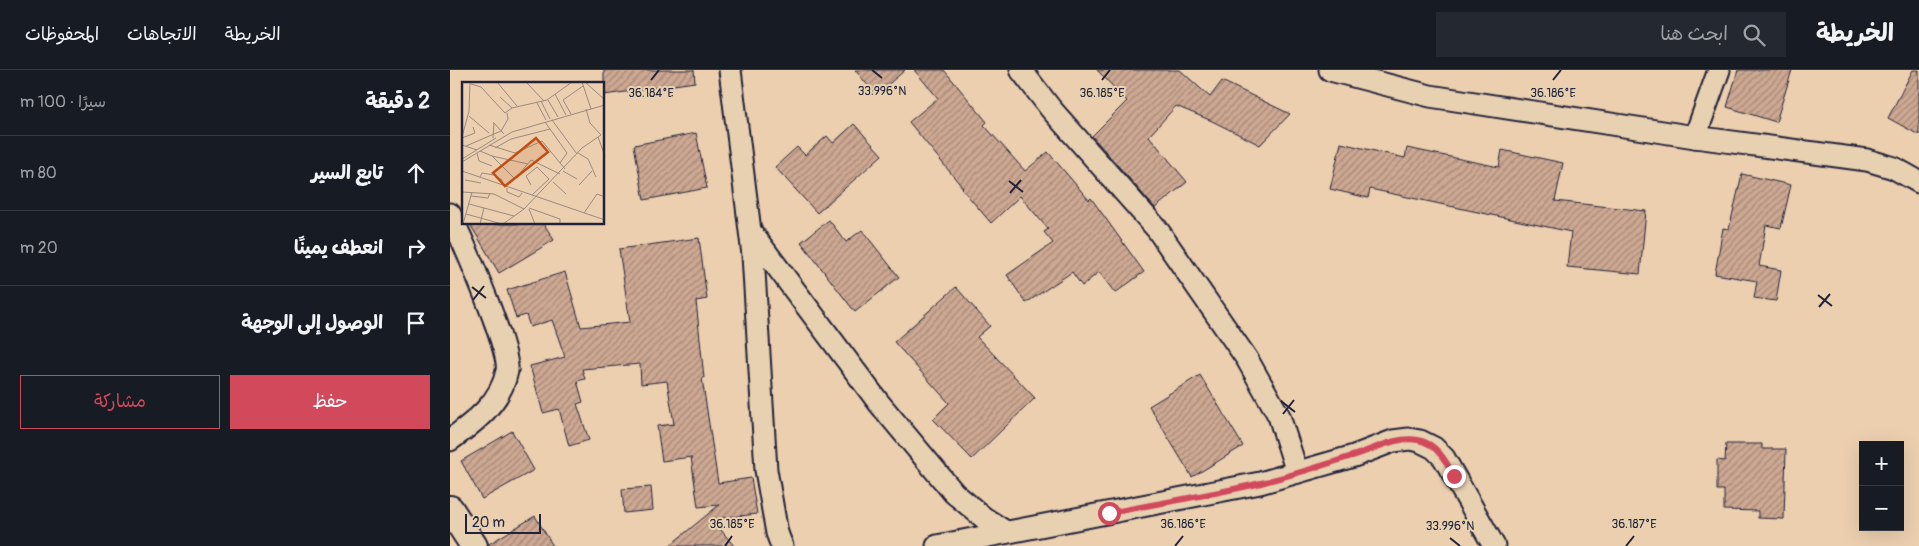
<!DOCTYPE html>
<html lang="ar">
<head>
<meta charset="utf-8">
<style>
  :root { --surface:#171b24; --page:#242831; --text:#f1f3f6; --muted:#9ea1a6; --line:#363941; --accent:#d1495b }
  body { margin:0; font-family:Pangolin,"Playpen Sans Arabic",sans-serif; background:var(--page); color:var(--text); direction:rtl }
  .controls { position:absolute; right:15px; bottom:15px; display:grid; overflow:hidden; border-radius:0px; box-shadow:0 5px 20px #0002 }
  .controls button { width:45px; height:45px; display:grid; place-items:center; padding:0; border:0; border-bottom:1px solid var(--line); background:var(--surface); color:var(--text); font:25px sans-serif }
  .scale { position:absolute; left:15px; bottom:12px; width:76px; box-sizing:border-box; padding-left:5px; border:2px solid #22223b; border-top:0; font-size:14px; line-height:18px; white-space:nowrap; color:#22223b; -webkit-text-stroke:4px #e8d1b1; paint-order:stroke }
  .stop { position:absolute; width:15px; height:15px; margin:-11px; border:4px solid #d1495b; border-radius:50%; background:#fff }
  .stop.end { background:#d1495b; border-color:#fff; box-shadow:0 1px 5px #0008 }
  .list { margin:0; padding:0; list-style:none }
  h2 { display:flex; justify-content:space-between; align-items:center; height:65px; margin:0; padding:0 20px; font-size:21px }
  h2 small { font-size:16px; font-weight:400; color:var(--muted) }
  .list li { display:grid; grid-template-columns:32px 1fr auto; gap:15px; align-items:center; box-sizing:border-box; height:75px; padding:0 20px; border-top:1px solid var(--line) }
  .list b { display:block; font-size:19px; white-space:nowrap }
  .list em { font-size:16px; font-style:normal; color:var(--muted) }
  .actions { display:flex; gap:10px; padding:15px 20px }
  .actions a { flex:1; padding:11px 0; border:1px solid var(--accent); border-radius:0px; text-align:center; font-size:18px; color:var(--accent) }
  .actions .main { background:var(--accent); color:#fff }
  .icon { flex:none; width:28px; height:28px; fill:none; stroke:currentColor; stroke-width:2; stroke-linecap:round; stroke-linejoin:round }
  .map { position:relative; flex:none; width:1469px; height:476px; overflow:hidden; direction:ltr }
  header { display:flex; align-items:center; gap:30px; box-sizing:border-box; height:70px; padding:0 25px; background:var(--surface); border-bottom:1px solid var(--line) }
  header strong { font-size:24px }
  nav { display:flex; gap:28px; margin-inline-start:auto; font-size:18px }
  .search { width:350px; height:45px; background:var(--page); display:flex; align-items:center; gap:12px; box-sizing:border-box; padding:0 18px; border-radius:0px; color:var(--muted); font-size:19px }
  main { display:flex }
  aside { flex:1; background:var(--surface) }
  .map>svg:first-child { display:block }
  .building { fill:url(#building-hatch); stroke:#22223b }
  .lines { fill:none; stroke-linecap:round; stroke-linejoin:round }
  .minor-casing { stroke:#22223b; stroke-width:25 }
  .tertiary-casing { stroke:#22223b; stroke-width:30 }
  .minor { stroke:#e8d1b1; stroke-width:21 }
  .tertiary { stroke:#e8d1b1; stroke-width:26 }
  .route { stroke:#d1495b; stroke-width:6 }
  .ticks { fill:none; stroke:#22223b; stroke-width:2 }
  .inset-road { fill:none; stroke:#9b8a81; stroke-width:1 }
  .view { fill:#c04e15; fill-opacity:0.15; stroke:#c04e15; stroke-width:2.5 }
  .inset-edge { fill:none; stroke:#22223b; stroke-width:2.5 }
  .ticks-label { font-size:12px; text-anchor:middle; fill:#22223b; stroke:#e8d1b1; stroke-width:4; stroke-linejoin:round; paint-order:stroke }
</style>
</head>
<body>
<header>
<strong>الخريطة</strong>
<div class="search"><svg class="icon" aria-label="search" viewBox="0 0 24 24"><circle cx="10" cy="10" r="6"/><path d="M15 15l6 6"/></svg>ابحث هنا</div>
<nav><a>الخريطة</a><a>الاتجاهات</a><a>المحفوظات</a></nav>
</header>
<main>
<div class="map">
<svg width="1469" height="476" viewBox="0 0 1469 476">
  <defs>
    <pattern id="building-hatch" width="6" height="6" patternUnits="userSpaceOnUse" patternTransform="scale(1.25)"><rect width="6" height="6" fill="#cda892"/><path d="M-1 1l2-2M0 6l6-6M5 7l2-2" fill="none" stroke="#a68878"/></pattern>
  </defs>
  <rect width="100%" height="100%" fill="#ebcfaf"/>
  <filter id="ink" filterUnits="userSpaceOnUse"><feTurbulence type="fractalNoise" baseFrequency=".02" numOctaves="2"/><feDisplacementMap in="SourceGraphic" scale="10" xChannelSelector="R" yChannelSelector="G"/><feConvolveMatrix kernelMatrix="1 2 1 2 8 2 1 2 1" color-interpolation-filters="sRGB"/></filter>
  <g filter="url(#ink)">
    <!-- building -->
    <g class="building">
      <path d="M154,0H244L245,12L154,25Z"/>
      <path d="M405,0H455L426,25Z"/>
      <path d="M464,0H494L537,52L534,55L575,101L598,82L639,130L641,128L694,202L665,223L649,202L632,216L622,202L576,233L557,205L603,173L594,162L598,159L570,126L541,153L512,119L513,118L459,52L488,28Z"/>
      <path d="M647,0H730L760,27L772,11L840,44L810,75L762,51L726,36L699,66L737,112L705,138L642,66L677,31Z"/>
      <path d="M1288,0H1342L1326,52L1277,37Z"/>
      <path d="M1463,0H1469V65L1438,48Z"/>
      <path d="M404,54L432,85L367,143L325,97L347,77L355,85L377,66L383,73Z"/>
      <path d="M246,63L257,118L194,130L184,75Z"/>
      <path d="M891,73L955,88L957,78L1049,97L1052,80L1113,93L1105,131L1196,141L1190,204L1117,197L1121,162L920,119L918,128L880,119Z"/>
      <path d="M1292,104L1341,115L1331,158L1316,155L1309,196L1331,200L1326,231L1304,228L1307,211L1265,204L1273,158L1279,159Z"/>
      <path d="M379,150L396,172L412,160L449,207L405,242L351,172Z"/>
      <path d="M20,154H94L104,170L49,203Z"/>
      <path d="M249,168L257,229L246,231L254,308H252L268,413L301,408L307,444L262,449L284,476H219L269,435L248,437L241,387L212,391L207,356L224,354L217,311L191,314L190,294L132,299L135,309L127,311L133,332L127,334L139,370L119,376L109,339L93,343L80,296L115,287L102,250L80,257L76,245L66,248L57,220L115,202L131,257L180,252L169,179Z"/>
      <path d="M506,217L540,256L527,267L585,328L522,389L483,349L499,333L444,272Z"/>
      <path d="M750,305L793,376L742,407L699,336Z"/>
      <path d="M62,361L84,400L32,429L11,391Z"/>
      <path d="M1276,374H1312V379H1336L1334,449L1308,448V441L1274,440V420H1267V390L1275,391Z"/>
      <path d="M201,417L203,440L174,443L172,419Z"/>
      <path d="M85,446L103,476H39V474Z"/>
    </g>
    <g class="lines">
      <!-- minor casing -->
      <g class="minor-casing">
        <g id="minor">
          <path d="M280,0L303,185L316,400L327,463L332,476"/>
          <path d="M571,0L601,39L707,159L797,289L829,346L847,402"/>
          <path d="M880,0L980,26L1245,67L1417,90L1444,98L1469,112"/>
          <path d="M1245,67L1269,0"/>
          <path d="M0,144C12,169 61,280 57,301C51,332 25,352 0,370"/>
          <path d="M301,162L429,333L504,423L534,448L556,462"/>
          <path d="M487,476L810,413L904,386L943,371L959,369L970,371L984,378L994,388L1044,476"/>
        </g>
      </g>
      <!-- tertiary casing -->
      <g class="tertiary-casing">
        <path id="tertiary" d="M0,439L24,476"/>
      </g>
      <!-- minor -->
      <use href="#minor" class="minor"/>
      <!-- tertiary -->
      <use href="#tertiary" class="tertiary"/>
    </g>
  </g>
  <g class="lines" filter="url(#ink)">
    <!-- route -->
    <path class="route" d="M659,443C709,433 761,425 811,413C842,405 872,396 902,386C924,380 944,366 968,370C986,373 996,391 1004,406"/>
  </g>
  <!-- ticks -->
  <path class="ticks" d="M422,0L432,8M201,10L209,0M652,10L660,0M1103,10L1111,0M559,111L573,122M560,123L571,110M22,217L36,228M1368,225L1382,236M23,230L34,216M1369,237L1380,224M831,331L845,342M833,344L844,330M1000,468L1010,476M275,476L282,466M725,476L733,466M1176,476L1184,466"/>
  <!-- overview -->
  <g transform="translate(12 12)">
    <rect width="142" height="142" fill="#ebcfaf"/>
    <path class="inset-road" d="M35,0L55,24M64,0L82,19M120,0L129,27M123,0L143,18M9,2L19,5L43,31L50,26L85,18L110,0M93,12L104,33M38,15L50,26M86,18L96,35M79,19L88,37M75,21L84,38M109,32L101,18L121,4M7,34L27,51M90,38L115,72M31,40L42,52M83,40L105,71L98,81M39,49L46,37L45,31M0,55L7,29L8,0M136,55L143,74M0,56L13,51L11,45M31,56L32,41M0,63L15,68M27,63L53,71L80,59L103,87M4,64L39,49M33,66L49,57L88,47M18,69L30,74L53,97L69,78L98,92M15,71L17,79L30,84M116,71L126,77L134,95M30,74L66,82M0,77L34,56M0,80L50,50L143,23M0,89L143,138M101,89L115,97M18,95L20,91L32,93L40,98V103M3,98L19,101M91,100L104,112M69,103L64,94L75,85L87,97L70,113M117,103L130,89M45,106V110L57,115L60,111M0,110L32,112L62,127M9,114L26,116L28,111M7,122L52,134M67,126L98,137V142M67,127L73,142M122,131L135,112L143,115M4,132L40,142M1,142L10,110M18,142L22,126M41,142L62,127L120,66L139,53L128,41L124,27"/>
    <path class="view" d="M74,56L86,70L43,104L31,91Z"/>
    <rect width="142" height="142" class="inset-edge"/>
  </g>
  <g class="ticks-label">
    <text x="432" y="25">33.996°N</text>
    <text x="201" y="27">36.184°E</text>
    <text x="652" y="27">36.185°E</text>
    <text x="1103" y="27">36.186°E</text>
    <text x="282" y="458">36.185°E</text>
    <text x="733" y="458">36.186°E</text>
    <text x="1184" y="458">36.187°E</text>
    <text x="1000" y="460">33.996°N</text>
  </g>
</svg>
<div class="controls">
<button>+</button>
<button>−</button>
</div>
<div class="scale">20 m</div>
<div class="stop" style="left:659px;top:443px"></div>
<div class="stop end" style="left:1004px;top:406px"></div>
</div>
<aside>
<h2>2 دقيقة<small>سيرًا · 100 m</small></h2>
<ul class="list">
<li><svg class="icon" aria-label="ahead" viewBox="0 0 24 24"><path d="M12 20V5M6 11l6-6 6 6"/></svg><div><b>تابع السير</b></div><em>80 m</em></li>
<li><svg class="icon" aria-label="right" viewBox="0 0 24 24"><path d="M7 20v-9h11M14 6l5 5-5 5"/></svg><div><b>انعطف يمينًا</b></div><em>20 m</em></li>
<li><svg class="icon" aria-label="arrive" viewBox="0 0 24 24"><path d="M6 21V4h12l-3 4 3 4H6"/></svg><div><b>الوصول إلى الوجهة</b></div></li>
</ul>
<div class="actions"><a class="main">حفظ</a><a>مشاركة</a></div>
</aside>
</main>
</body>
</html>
